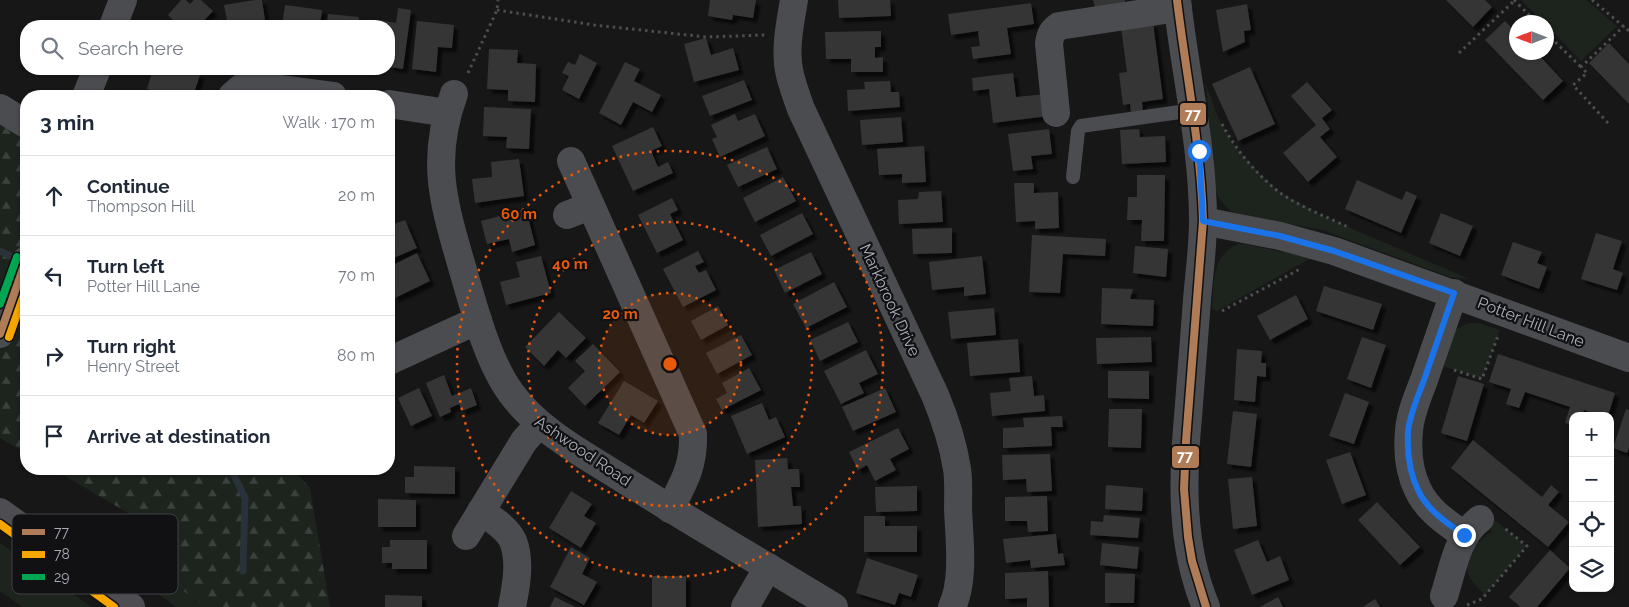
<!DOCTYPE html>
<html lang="en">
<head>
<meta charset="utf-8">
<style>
  :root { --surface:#fff; --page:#f6f6f7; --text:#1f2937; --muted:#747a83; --line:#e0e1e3 }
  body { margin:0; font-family:Raleway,sans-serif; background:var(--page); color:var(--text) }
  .controls { position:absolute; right:15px; bottom:15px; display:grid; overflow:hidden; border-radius:10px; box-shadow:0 1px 4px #0004 }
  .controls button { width:45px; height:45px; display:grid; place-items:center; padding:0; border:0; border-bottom:1px solid var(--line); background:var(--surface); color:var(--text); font:25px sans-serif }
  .compass { position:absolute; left:1509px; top:15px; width:45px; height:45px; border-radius:50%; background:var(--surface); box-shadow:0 1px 4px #0004; rotate:270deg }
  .stop { position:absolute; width:15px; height:15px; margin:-11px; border:4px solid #1a73e8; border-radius:50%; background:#fff }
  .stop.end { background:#1a73e8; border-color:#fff; box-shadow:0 1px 5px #0008 }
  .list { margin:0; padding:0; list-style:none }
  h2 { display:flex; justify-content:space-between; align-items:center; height:65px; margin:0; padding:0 20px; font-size:21px }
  h2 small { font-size:16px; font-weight:400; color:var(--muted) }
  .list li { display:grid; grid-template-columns:32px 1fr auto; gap:15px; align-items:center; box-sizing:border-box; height:80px; padding:0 20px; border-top:1px solid var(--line) }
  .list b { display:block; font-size:19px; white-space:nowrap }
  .list p { margin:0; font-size:16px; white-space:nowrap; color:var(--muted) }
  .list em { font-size:16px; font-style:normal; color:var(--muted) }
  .icon { flex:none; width:28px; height:28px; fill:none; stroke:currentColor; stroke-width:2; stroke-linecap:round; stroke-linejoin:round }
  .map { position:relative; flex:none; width:1629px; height:607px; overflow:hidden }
  .search { position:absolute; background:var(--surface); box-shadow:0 1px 4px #0004; left:20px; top:20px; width:375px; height:55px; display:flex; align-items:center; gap:12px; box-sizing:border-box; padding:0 18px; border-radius:20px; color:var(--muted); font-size:19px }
  .panel { position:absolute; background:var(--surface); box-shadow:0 1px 4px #0004; left:20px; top:90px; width:375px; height:385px; border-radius:20px }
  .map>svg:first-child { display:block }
  .green { fill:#1d241e }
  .forest { fill:url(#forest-firs) }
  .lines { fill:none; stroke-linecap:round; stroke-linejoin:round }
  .stream { stroke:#2a3239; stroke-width:7 }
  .building { fill:#353536; filter:url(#shadow) }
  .path { stroke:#4d4e52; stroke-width:3; stroke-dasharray:2.5 4; stroke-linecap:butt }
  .service { stroke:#4b4c50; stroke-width:14 }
  .minor { stroke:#4b4c50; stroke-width:28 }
  .tertiary { stroke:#4b4c50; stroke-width:28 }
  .trunk { stroke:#4e4e52; stroke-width:28 }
  .bus-1-casing { stroke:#111113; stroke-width:11 }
  .bus-2-casing { stroke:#111113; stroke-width:11 }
  .bus-3-casing { stroke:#111113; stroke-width:11 }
  .bus-1 { stroke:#b07c57; stroke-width:8 }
  .bus-2 { stroke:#f7a600; stroke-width:8 }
  .bus-3 { stroke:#00a651; stroke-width:8 }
  .route { stroke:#1a73e8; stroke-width:6 }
  .ring { fill:none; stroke:#e8590c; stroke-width:2.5; stroke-dasharray:2.5 5 }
  .labels { text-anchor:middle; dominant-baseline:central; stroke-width:4.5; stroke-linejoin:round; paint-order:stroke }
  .street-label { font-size:16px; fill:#a8adb8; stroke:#111113 }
  .key { fill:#111113; stroke:#3e4045; stroke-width:1 }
  .key-label { font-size:14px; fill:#a8adb8 }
  .centre { fill:#e8590c; stroke:#111113; stroke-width:2.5 }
  .ring-label { font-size:15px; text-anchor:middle; font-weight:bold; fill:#e8590c; stroke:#111113; stroke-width:4.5; stroke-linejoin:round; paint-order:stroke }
  .line-badge { stroke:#111113; stroke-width:2 }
  .badge-label { font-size:14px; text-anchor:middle; font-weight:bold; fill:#fff }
</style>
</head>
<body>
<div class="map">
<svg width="1629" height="607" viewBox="0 0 1629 607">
  <defs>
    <pattern id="forest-firs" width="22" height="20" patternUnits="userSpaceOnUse" patternTransform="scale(1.25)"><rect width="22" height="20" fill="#1d241e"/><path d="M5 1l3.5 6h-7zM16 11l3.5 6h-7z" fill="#3b413d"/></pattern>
    <filter id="shadow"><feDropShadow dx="4.5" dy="4.5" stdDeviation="1" flood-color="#0009"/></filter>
  </defs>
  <rect width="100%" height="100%" fill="#171717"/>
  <!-- green -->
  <g class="green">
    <path d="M1521,0H1586L1617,26L1581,61L1547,26L1546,22H1543Z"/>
    <path d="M1206,84L1217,115L1233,144L1260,174L1280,192L1323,216L1469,279L1450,277L1322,230L1251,217L1230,211L1218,197L1213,179Z"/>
    <path d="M1238,244H1245L1311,258L1217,311L1212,309C1214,284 1211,255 1238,244Z"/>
    <path d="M1469,323H1478L1500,330L1482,379L1440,365C1446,343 1445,332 1469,323Z"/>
    <path d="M1492,518L1527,546L1485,595C1479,588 1467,579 1467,568C1465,553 1480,539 1491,532Z"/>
    <path d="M0,543L92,607H22L0,591Z"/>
    <path d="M160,573L205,607H176L154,591Z"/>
  </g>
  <!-- forest -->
  <g class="forest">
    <path d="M0,121L26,138V453L0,438Z"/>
    <path d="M53,469H293L310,488L330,607H205L160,573L137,518Z"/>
  </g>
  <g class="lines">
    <!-- stream -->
    <g class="stream">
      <path d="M0,251L19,260"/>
      <path d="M231,469L245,498L243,571"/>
    </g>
  </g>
  <!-- building -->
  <g class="building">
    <path d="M181,0H186L190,4L194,0H201L213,11L199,26H168L173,20L168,15Z"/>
    <path d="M255,0H262L266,26H228L224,5Z"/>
    <path d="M710,0H756L753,18L733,15L732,20L708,16Z"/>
    <path d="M838,0H890L891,16L839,18Z"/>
    <path d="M1093,0H1125V3L1095,8Z"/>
    <path d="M1446,0H1485L1492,7L1473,27Z"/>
    <path d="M1031,3L1034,24L1007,28L1011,54L973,59L971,47L980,46L978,31L951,35L948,14Z"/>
    <path d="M1247,4L1251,30L1244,31L1245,42L1223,52L1216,10Z"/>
    <path d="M285,5L322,10L320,26H282Z"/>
    <path d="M398,8L411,10L403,69L389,67V26H380V20L396,23Z"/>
    <path d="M328,14L359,17L358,26H327Z"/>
    <path d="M417,21L454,25L452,48L438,47L436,72L412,69Z"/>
    <path d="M1505,21L1516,33V52H1536L1563,81L1543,100L1485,40Z"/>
    <path d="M1153,23L1163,99L1142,102L1143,111L1131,113L1130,104L1123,105L1119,73L1127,72L1121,27Z"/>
    <path d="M881,31V47H875V58L883,57V72H851V59H826L825,32Z"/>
    <path d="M706,38L711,55L733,48L739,70L694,82L684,44Z"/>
    <path d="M1609,43L1629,64V104L1589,63Z"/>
    <path d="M489,49L518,50L517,63L536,64L535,102L508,101V90L487,89Z"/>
    <path d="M580,54L597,63L579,99L562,90L569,76L562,73L568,62L575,65Z"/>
    <path d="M625,62L640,69L634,81L661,95L652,112L633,102L621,125L599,113Z"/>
    <path d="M1250,67L1275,124L1238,141L1212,84Z"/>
    <path d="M153,69H187L186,71L200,75L193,96H171L147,89Z"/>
    <path d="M1013,73L1016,97L1046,94L1048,116L993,123L989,89L973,91L972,78Z"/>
    <path d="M744,80L752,100L710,116L702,96Z"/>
    <path d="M890,81L891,92H899L900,107L848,111L847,90L865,89L864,82Z"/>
    <path d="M1307,82L1332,110L1322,118L1330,129L1320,137L1337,157L1308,182L1283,153L1316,125L1291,96Z"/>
    <path d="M484,107L531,109L529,149L506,148L507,137L483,136Z"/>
    <path d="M735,114L738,121L755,114L765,136L720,157L712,139L717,137L711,125Z"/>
    <path d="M901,117L903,142L862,145L860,120Z"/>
    <path d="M653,127L662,146L651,151L658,167L668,162L673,173L633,191L612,146Z"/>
    <path d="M1049,129L1052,154L1031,156L1033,169L1013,171L1008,134Z"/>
    <path d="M1139,129L1140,137L1165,136L1166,162L1122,164L1120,130Z"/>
    <path d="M924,146L926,182L902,183V174L879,175L877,149Z"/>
    <path d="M767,147L777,169L738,187L727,165Z"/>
    <path d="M519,159L524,196L475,203L472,179L492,177L491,162Z"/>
    <path d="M1137,175H1165L1164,241H1141L1142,220H1127L1128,197H1137Z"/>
    <path d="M783,177L796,201L755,222L743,198Z"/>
    <path d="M1357,180L1402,200L1406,191L1417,196L1401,233L1345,209Z"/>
    <path d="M1014,183H1034V193L1058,192L1059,228L1035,229V221L1016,222Z"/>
    <path d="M941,191L943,222L899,224L898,200L918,199L919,192Z"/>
    <path d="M672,198L678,210L670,214L683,240L657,253L638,215Z"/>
    <path d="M526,209L535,245L512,252L509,239L487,244L481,221Z"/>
    <path d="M802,213L813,234L771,256L760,235Z"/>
    <path d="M1441,213L1473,226L1460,256L1429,243Z"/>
    <path d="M405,220L417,248L389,260V226Z"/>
    <path d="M952,228V253L913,254L912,229Z"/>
    <path d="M1596,233L1622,241L1613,269L1623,273L1617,290L1581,279Z"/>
    <path d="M1032,235L1106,239L1105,256L1063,254L1060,293L1029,292Z"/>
    <path d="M1513,242L1542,252L1537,263L1547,267L1539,289L1501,275Z"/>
    <path d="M1135,246L1168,249L1166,277L1133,273Z"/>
    <path d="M698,251L704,262L695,266L699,273L706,270L716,290L683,307L663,269Z"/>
    <path d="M811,252L822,274L785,293L774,270Z"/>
    <path d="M417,253L430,281L395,298L389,286V267Z"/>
    <path d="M541,256L551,293L506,305L500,282L520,277L516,262Z"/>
    <path d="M982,256L986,294L964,296V287L932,290L929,262Z"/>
    <path d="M834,282L847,307L806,328L793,304Z"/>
    <path d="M1324,286L1382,304L1373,330L1316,311Z"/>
    <path d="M1102,288L1133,289L1130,299L1154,300L1153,326L1101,324Z"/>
    <path d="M1296,295L1308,319L1270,340L1257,316Z"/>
    <path d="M718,306L728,325L701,340L691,321Z"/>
    <path d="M994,308L996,335L951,339L948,312Z"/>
    <path d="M559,312L586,338L566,358L558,350L544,366L525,347Z"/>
    <path d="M848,322L858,342L820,361L810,340Z"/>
    <path d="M741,335L752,355L717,374L706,353Z"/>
    <path d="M1151,337L1152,362L1097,364L1096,338Z"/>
    <path d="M1362,337L1386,345L1371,388L1347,379Z"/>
    <path d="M1018,339L1020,372L970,376L967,343Z"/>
    <path d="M593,344L620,372L585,406L568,388L585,371L575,361Z"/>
    <path d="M1237,349L1262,351L1261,363H1266V377L1257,376L1255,402L1234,400Z"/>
    <path d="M866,350L878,374L859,383L864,393L841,404L824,371Z"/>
    <path d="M1498,354L1615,393L1608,416H1600L1584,410L1582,416H1573V425L1565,423L1570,407L1525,392L1519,408L1506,404L1511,389L1489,382Z"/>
    <path d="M749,368L761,390L722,410L716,399L727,393L722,383Z"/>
    <path d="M1108,371H1149V399L1108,398Z"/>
    <path d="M444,375L452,396L471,388L477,405L462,411L459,404L450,408L451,412L440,417L426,383Z"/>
    <path d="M1032,376L1034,396L1044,395L1045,411L992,416L990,393L1011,391L1009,378Z"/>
    <path d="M1458,376L1484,384L1467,441L1441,433Z"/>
    <path d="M624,381L658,401L644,423L631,415L619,435L598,423Z"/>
    <path d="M419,388L432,416L411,426L398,398Z"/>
    <path d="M885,388L896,412L853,431L842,407Z"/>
    <path d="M1345,393L1369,402L1354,444L1329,436Z"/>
    <path d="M762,403L769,420L776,417L785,437L747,454L731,416Z"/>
    <path d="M1109,409H1142L1141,448L1108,447Z"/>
    <path d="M1626,409L1629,410V448L1627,453L1613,448Z"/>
    <path d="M1233,411L1257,414L1251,467L1227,464Z"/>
    <path d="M1062,416L1063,427H1051L1052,446L1003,448V428L1024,427L1023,418Z"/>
    <path d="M898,428L909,449L890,459L896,470L875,481L867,465L858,470L849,452Z"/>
    <path d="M1473,440L1542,497L1551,485L1559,492L1548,505L1569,522L1548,547L1451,468Z"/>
    <path d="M1350,452L1366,495L1342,504L1326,460Z"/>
    <path d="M1050,454L1052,491L1027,492L1026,479L1003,480L1002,455Z"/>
    <path d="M787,458L788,469H799L800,487H791L793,506H801L802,524L758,527L755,460Z"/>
    <path d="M414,466L455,467V494L405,493V477H414Z"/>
    <path d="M1252,477L1257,526L1233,529L1228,479Z"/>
    <path d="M1106,485L1143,488L1142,511L1105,509Z"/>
    <path d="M917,486V511L876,512L875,487Z"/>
    <path d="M571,491L592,504L584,516L596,523L581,548L549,528Z"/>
    <path d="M1047,496L1048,531L1028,532L1027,521H1005V497Z"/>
    <path d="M378,499L416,500V527H378Z"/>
    <path d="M1377,502L1420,547L1400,565L1358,520Z"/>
    <path d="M1104,515L1140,518L1138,538L1090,535L1091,521L1103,522Z"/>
    <path d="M864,516H885V526H917V552H864Z"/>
    <path d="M1056,534L1058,554L1063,553L1065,565L1031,568L1030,560L1006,563L1003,539Z"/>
    <path d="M390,540H427V569H392V563H382V547H390Z"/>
    <path d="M1258,540L1267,562L1280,556L1289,580L1252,595L1234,550Z"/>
    <path d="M1102,543L1139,547L1137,569L1100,565Z"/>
    <path d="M571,547L590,558L582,574L597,582L584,605L550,587Z"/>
    <path d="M1550,550L1570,568L1537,607H1520L1509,597Z"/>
    <path d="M867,558L918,575L911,597L899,593L895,605L856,593Z"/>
    <path d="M1048,571L1049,607H1027V598L1005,599V573Z"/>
    <path d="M1105,573L1135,574L1134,603H1105Z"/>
    <rect x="652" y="576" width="34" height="31"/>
    <path d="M385,595L422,596V607H385Z"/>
    <path d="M555,597L575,607H550Z"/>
    <path d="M1278,597L1283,607H1260Z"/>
    <path d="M1375,599L1380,607H1363Z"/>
  </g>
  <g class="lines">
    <!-- path -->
    <g class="path">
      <path d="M1514,0L1536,22"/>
      <path d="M1592,0L1629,31"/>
      <path d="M497,10L594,25L706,37L765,35"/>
      <path d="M1546,33L1581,67"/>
      <path d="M1459,53L1514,1"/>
      <path d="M468,73L497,10L498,0"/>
      <path d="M1608,123L1573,85L1587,73L1581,67L1624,26"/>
      <path d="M1222,124C1236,150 1256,174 1279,192C1298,206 1327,217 1348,227"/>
      <path d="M1222,311L1300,269"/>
      <path d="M1454,370L1482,379L1498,336"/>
      <path d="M1467,605L1482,599L1527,546L1503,527"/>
    </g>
    <!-- service -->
    <path class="service" d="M1073,177L1078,131L1081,126L1194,110"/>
    <!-- minor -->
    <g class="minor">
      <path d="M794,0C790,24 784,51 790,75C793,87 797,98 801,109L935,395C945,419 953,443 957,469C959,481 958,495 958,508C959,537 965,580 952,607"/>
      <path d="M1177,0C1185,74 1203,146 1203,221C1203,248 1199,274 1197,300C1194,339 1191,378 1188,417C1182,481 1181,547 1206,607"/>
      <path d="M454,94C431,157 442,198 460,260C472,300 486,359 511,393C538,430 580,452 618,476C689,521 762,563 834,607"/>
      <path d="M232,96L241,88L257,86L333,96"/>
      <path d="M389,104L447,113"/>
      <path d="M0,108L26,124"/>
      <path d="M1056,113L1049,44C1050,35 1052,31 1059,26L1178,8"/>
      <path d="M571,161L693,434C694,466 684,482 670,509"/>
      <path d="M567,215L590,206"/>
      <path d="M1203,221L1280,236L1334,251L1629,358"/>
      <path d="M1454,293C1444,322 1434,351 1424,380C1418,396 1410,414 1409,431C1407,451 1409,472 1418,490C1427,510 1447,523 1464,535"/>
      <path d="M389,361L478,320"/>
      <path d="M481,511C492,519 507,528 513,541C521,561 516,587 512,607"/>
      <path d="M466,536L524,441L539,424"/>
      <path d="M1444,596C1453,569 1457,536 1480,519"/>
      <path d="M745,607L768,567"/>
    </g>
    <!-- tertiary -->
    <g class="tertiary">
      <path d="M113,26L123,0"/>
      <path d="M86,96L97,69"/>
      <path d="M0,334L26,260"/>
    </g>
    <!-- trunk -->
    <path class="trunk" d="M0,512L131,607"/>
    <!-- bus-1 casing -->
    <g class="bus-1-casing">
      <g id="bus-1">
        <path d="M1177,0C1186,74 1201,147 1203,221L1186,441L1184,489L1188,537L1192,561L1206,607"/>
        <path d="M0,334L26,260"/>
      </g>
    </g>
    <!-- bus-2 casing -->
    <g class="bus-2-casing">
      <g id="bus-2">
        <path d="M9,337L26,289"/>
        <path d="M0,524L114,607"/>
      </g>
    </g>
    <!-- bus-3 casing -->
    <g class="bus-3-casing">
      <path id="bus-3" d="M0,304L17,257"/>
    </g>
    <!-- bus-1 -->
    <use href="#bus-1" class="bus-1"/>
    <!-- bus-2 -->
    <use href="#bus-2" class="bus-2"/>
    <!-- bus-3 -->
    <use href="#bus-3" class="bus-3"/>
  </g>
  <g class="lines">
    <!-- route -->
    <path class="route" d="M1199,151L1203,221L1280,236L1334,251L1454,293C1444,322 1434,351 1424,380C1418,396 1410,414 1408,431C1407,451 1409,472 1418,490C1427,510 1447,523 1464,535"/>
  </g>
  <!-- distance rings -->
  <circle cx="670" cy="364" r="71" fill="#e8590c" fill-opacity=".12"/>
  <g class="ring">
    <circle cx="670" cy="364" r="71"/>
    <circle cx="670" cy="364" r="142"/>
    <circle cx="670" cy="364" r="213"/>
  </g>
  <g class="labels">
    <!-- street labels -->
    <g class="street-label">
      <text transform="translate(890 300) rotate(65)">Markbrook Drive</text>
      <text transform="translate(1531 322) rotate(21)">Potter Hill Lane</text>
      <text transform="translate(583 451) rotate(34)">Ashwood Road</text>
    </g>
  </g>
  <!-- legend -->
  <rect x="12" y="514" width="166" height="80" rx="8" class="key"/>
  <rect x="22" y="529" width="23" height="6" fill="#b07c57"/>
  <rect x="22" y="551" width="23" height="7" fill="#f7a600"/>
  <rect x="22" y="574" width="23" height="6" fill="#00a651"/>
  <g class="key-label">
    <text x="54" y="537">77</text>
    <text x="54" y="559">78</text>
    <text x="54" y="582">29</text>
  </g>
  <circle cx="670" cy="364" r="8" class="centre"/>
  <g class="ring-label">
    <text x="519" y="219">60 m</text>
    <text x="570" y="269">40 m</text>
    <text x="620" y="319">20 m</text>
  </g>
  <g class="line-badge">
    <rect x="1179" y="102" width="28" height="24" rx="5" fill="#b07c57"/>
    <rect x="1171" y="445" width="29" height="24" rx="5" fill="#b07c57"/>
  </g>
  <g class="badge-label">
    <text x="1193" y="119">77</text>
    <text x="1185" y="461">77</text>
  </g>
</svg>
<div class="controls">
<button>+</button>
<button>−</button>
<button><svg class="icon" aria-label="locate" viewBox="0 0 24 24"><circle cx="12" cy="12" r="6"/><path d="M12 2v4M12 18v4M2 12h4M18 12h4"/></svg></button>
<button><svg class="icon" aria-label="layers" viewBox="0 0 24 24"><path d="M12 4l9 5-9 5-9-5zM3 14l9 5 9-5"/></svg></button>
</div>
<svg class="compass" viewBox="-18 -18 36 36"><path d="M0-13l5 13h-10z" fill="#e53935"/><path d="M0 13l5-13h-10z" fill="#747a83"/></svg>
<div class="stop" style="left:1199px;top:151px"></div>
<div class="stop end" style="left:1464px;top:535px"></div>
<div class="search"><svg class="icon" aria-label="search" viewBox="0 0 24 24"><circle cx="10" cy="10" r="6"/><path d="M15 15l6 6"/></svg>Search here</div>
<section class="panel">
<h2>3 min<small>Walk · 170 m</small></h2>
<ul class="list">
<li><svg class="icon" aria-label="ahead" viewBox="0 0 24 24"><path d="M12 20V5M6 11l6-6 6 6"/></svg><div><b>Continue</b><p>Thompson Hill</p></div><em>20 m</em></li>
<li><svg class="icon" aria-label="left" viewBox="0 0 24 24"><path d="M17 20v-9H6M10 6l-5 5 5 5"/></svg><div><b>Turn left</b><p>Potter Hill Lane</p></div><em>70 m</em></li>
<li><svg class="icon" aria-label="right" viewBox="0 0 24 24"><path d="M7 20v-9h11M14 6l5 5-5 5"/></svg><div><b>Turn right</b><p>Henry Street</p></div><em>80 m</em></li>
<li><svg class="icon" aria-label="arrive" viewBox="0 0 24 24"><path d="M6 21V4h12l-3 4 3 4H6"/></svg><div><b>Arrive at destination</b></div></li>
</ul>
</section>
</div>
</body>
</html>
